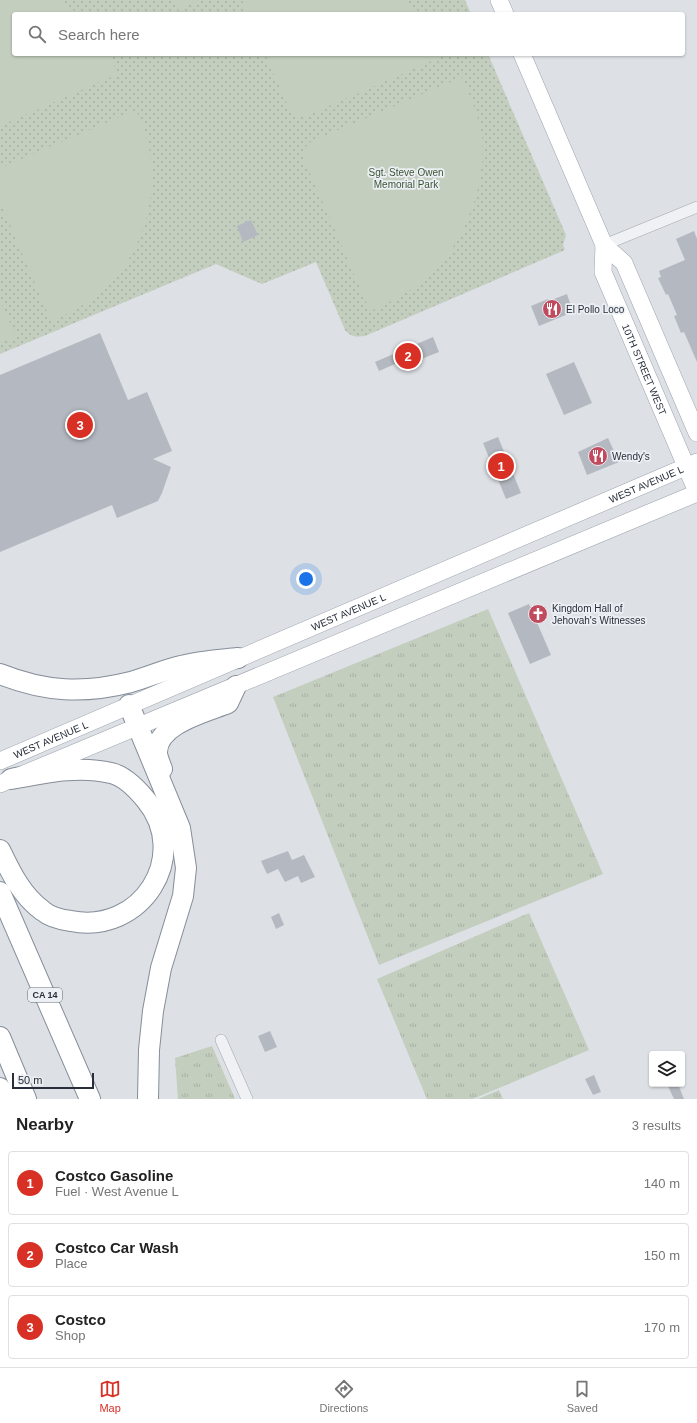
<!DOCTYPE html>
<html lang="en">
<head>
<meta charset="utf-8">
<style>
  :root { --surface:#fff; --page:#f2f2f2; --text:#222; --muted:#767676; --line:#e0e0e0; --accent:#d93025 }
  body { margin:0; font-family:Arial,sans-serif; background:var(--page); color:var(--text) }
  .controls { position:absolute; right:12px; bottom:12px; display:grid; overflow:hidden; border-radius:4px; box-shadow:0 1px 3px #0004 }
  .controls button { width:36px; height:36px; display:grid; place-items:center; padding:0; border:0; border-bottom:1px solid var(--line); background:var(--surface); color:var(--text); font:20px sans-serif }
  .scale { position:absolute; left:12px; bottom:10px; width:82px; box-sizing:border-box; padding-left:4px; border:2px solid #282e3a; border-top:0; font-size:11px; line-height:14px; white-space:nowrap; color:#282e3a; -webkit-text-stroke:3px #eceff3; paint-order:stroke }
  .you { position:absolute; left:306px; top:579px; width:14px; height:14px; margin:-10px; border:3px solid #fff; border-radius:50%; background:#1a73e8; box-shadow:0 0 0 6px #1a73e833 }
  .badge { display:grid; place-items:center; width:26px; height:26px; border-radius:50%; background:var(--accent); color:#fff; font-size:13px; font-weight:700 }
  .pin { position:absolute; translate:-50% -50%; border:2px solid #fff; box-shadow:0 1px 4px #0006 }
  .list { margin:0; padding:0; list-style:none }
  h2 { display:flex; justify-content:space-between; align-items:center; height:52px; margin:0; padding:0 16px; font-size:17px }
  h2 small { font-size:13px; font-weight:400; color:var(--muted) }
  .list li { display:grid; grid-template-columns:26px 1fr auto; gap:12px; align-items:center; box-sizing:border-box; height:64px; margin:0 8px 8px; padding:0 8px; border:1px solid var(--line); border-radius:4px }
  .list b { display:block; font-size:15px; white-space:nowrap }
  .list p { margin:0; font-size:13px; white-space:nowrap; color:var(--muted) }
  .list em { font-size:13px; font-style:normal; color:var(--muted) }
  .icon { flex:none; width:22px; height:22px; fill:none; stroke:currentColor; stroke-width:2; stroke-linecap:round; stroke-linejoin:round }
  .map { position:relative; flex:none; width:697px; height:1099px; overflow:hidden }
  .search { position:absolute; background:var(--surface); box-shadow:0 1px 3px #0004; left:12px; right:12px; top:12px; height:44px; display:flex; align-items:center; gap:10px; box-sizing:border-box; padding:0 14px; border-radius:4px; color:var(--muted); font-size:15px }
  .sheet { height:268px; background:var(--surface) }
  nav { display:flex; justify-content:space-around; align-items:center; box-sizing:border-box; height:56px; border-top:1px solid var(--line); background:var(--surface); font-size:11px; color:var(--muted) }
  nav a { display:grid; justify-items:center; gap:2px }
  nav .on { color:var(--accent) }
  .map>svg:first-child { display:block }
  .grass { fill:url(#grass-tufts) }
  .park { fill:url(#park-dots) }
  .pitch { fill:#c3cebe }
  .building { fill:#b4b9c1 }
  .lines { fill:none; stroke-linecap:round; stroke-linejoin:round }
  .minor-casing { stroke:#a3a7ae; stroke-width:12 }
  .primary-casing { stroke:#9da5b0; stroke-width:18 }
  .motorway-casing { stroke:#858e9a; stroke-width:22 }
  .minor { stroke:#eff1f4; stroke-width:11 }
  .primary { stroke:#fff; stroke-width:17 }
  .motorway { stroke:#fff; stroke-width:20 }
  .labels { text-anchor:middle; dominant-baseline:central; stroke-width:3.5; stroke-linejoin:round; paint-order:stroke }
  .shield { fill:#eceff3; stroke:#636872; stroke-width:1 }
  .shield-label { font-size:9px; font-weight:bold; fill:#282e3a }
  .park-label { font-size:10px; fill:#3c5436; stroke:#eceff3 }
  .poi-label { font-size:10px; fill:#282e3a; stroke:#eceff3; text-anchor:start }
  .street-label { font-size:10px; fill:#282e3a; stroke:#eceff3 }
</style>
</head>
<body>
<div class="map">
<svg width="697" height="1099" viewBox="0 0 697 1099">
  <defs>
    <pattern id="grass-tufts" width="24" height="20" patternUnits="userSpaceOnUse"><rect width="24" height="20" fill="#c3cebe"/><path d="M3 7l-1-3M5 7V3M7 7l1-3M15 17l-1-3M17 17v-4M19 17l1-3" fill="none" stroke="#a8b1a4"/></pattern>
    <pattern id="park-dots" width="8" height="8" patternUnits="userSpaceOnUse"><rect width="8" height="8" fill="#c3cebe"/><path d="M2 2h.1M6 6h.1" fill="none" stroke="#a8b1a4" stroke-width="1.8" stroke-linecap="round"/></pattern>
  </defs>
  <rect width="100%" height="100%" fill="#dde0e5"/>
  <!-- grass -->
  <g class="grass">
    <path d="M488,609L603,874L379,965L273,697Z"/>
    <path d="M529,913L589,1050L473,1099H427L377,979Z"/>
    <path d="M212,1046L235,1099H178L175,1058Z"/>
    <path d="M499,1090L503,1099H478Z"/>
  </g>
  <!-- park -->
  <path class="park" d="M0,0H465L471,14H14V54H488L566,235L563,245L565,250L365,336C356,337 351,337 345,330L316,262L262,284L216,264L0,354Z"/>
  <!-- pitch -->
  <g class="pitch">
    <path d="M0,0H62L78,14H14V54H109L118,74L0,126Z"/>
    <path d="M174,0H201L178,10Z"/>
    <path d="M242,0H406L419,14H248Z"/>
    <path d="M265,54H440L441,57L304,117L295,115L289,109Z"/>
    <path d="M462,77C470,96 479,116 482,137C487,187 462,251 423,281C406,294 389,303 370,311L305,162V148L310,142Z"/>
    <path d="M136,110C166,168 152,243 106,288C90,303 71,312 51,321L0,202V168Z"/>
    <path d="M0,300L16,337L0,343Z"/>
  </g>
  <!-- building -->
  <g class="building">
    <path d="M251,220L258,235L243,242L237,226Z"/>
    <path d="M694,231L697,239V362L684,332L681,333L674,316L677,315L668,294L666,295L658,278L661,277L659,271L685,260L676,239Z"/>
    <path d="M567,294L573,312L539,326L531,306L548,299L549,301Z"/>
    <path d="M100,333L128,400L147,392L172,451L153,459L171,467L162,493L158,501L117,518L112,505L0,552V375Z"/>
    <path d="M433,337L439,352L406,365L404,360L379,371L375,362Z"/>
    <path d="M574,362L592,403L564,415L546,374Z"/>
    <path d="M498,437L521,493L506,499L483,443Z"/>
    <path d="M608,438L619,462L587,475L578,452Z"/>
    <path d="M529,604L551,655L530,664L508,613Z"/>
    <path d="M288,851L292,860L304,855L315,877L301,883L298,876L285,882L278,869L267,874L261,861Z"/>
    <path d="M279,913L284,925L276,929L271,917Z"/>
    <path d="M270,1031L277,1047L265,1052L258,1036Z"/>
    <path d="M594,1075L601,1092L593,1095L585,1079Z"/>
    <path d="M667,1084H678L684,1099H674Z"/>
  </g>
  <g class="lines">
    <!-- minor casing -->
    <g class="minor-casing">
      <g id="minor">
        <path d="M604,245L697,207"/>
        <path d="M221,1040L247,1099"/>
      </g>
    </g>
    <!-- primary casing -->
    <g class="primary-casing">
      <g id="primary">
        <path d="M499,0L505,14"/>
        <path d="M522,54L604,245L624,263L697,433"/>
        <path id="s1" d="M604,245L603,272L697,492"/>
        <path id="s2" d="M0,761L697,462"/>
        <path d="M0,784L697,493"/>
      </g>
    </g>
    <!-- motorway casing -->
    <g class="motorway-casing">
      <g id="motorway">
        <path d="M0,674C45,692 84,694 131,682C148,677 164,670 181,666C199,661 219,660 238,658"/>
        <path d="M129,705L180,828L186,868L183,896L161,968L153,1011L149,1050L148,1099"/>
        <path d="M162,769C160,764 158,759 157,754C155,724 206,712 228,703L236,686"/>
        <path d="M0,850C11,873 22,896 43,911C50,917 63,920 71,921C141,935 192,856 146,800C137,789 125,776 111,773C78,765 44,773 11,779"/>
        <path d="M0,892L90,1099"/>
        <path d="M0,1037L26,1099"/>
        <path d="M0,1088L6,1099"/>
      </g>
    </g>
    <!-- minor -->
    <use href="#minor" class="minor"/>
    <!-- primary -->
    <use href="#primary" class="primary"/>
    <!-- motorway -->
    <use href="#motorway" class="motorway"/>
  </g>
  <!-- icons -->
  <defs>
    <g id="restaurant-disc" transform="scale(1)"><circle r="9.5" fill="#c04b5e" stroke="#eceff3"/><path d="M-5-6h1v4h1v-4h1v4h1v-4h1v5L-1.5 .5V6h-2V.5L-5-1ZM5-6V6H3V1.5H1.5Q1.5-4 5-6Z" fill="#fff"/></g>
    <g id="church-disc" transform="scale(1)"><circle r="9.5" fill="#c04b5e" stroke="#eceff3"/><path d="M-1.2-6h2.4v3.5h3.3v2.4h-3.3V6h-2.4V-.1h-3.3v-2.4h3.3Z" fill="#fff"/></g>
  </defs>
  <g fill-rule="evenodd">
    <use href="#restaurant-disc" x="552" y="309"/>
    <use href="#restaurant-disc" x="598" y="456"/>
    <use href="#church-disc" x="538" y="614"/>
  </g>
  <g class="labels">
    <!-- shield labels -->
    <rect class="shield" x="28" y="988" width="34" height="14" rx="3"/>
    <g class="shield-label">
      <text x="45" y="995">CA 14</text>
    </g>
    <!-- park labels -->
    <g class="park-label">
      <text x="406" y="172">Sgt. Steve Owen<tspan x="406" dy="12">Memorial Park</tspan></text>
    </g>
    <!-- poi labels -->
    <g class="poi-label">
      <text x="566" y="309">El Pollo Loco</text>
      <text x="612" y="456">Wendy's</text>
      <text x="552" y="608">Kingdom Hall of<tspan x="552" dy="12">Jehovah's Witnesses</tspan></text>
    </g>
    <!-- street labels -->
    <g class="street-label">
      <text stroke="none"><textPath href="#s1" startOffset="133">10TH STREET WEST</textPath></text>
      <text stroke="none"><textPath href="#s2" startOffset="703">WEST AVENUE L</textPath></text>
      <text stroke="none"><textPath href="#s2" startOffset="379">WEST AVENUE L</textPath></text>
      <text stroke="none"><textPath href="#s2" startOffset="55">WEST AVENUE L</textPath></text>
    </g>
  </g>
</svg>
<div class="controls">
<button><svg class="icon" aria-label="layers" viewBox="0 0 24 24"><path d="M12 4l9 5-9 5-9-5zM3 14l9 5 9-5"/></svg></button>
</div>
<div class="scale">50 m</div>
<div class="you"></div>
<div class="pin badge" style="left:501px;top:466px">1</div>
<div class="pin badge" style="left:408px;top:356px">2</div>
<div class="pin badge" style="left:80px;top:425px">3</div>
<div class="search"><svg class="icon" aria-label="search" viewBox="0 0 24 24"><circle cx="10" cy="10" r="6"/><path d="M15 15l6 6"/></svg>Search here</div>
</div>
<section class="sheet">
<h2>Nearby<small>3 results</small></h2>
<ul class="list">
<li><span class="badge">1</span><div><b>Costco Gasoline</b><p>Fuel · West Avenue L</p></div><em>140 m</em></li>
<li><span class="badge">2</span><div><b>Costco Car Wash</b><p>Place</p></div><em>150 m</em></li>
<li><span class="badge">3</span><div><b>Costco</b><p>Shop</p></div><em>170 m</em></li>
</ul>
</section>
<nav>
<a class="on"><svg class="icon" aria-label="map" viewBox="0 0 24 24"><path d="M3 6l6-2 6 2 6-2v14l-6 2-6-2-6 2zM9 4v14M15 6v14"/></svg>Map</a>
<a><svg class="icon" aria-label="directions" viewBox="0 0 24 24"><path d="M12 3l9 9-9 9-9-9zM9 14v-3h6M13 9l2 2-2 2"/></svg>Directions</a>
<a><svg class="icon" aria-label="saved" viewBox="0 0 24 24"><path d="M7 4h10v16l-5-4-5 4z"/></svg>Saved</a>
</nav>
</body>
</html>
